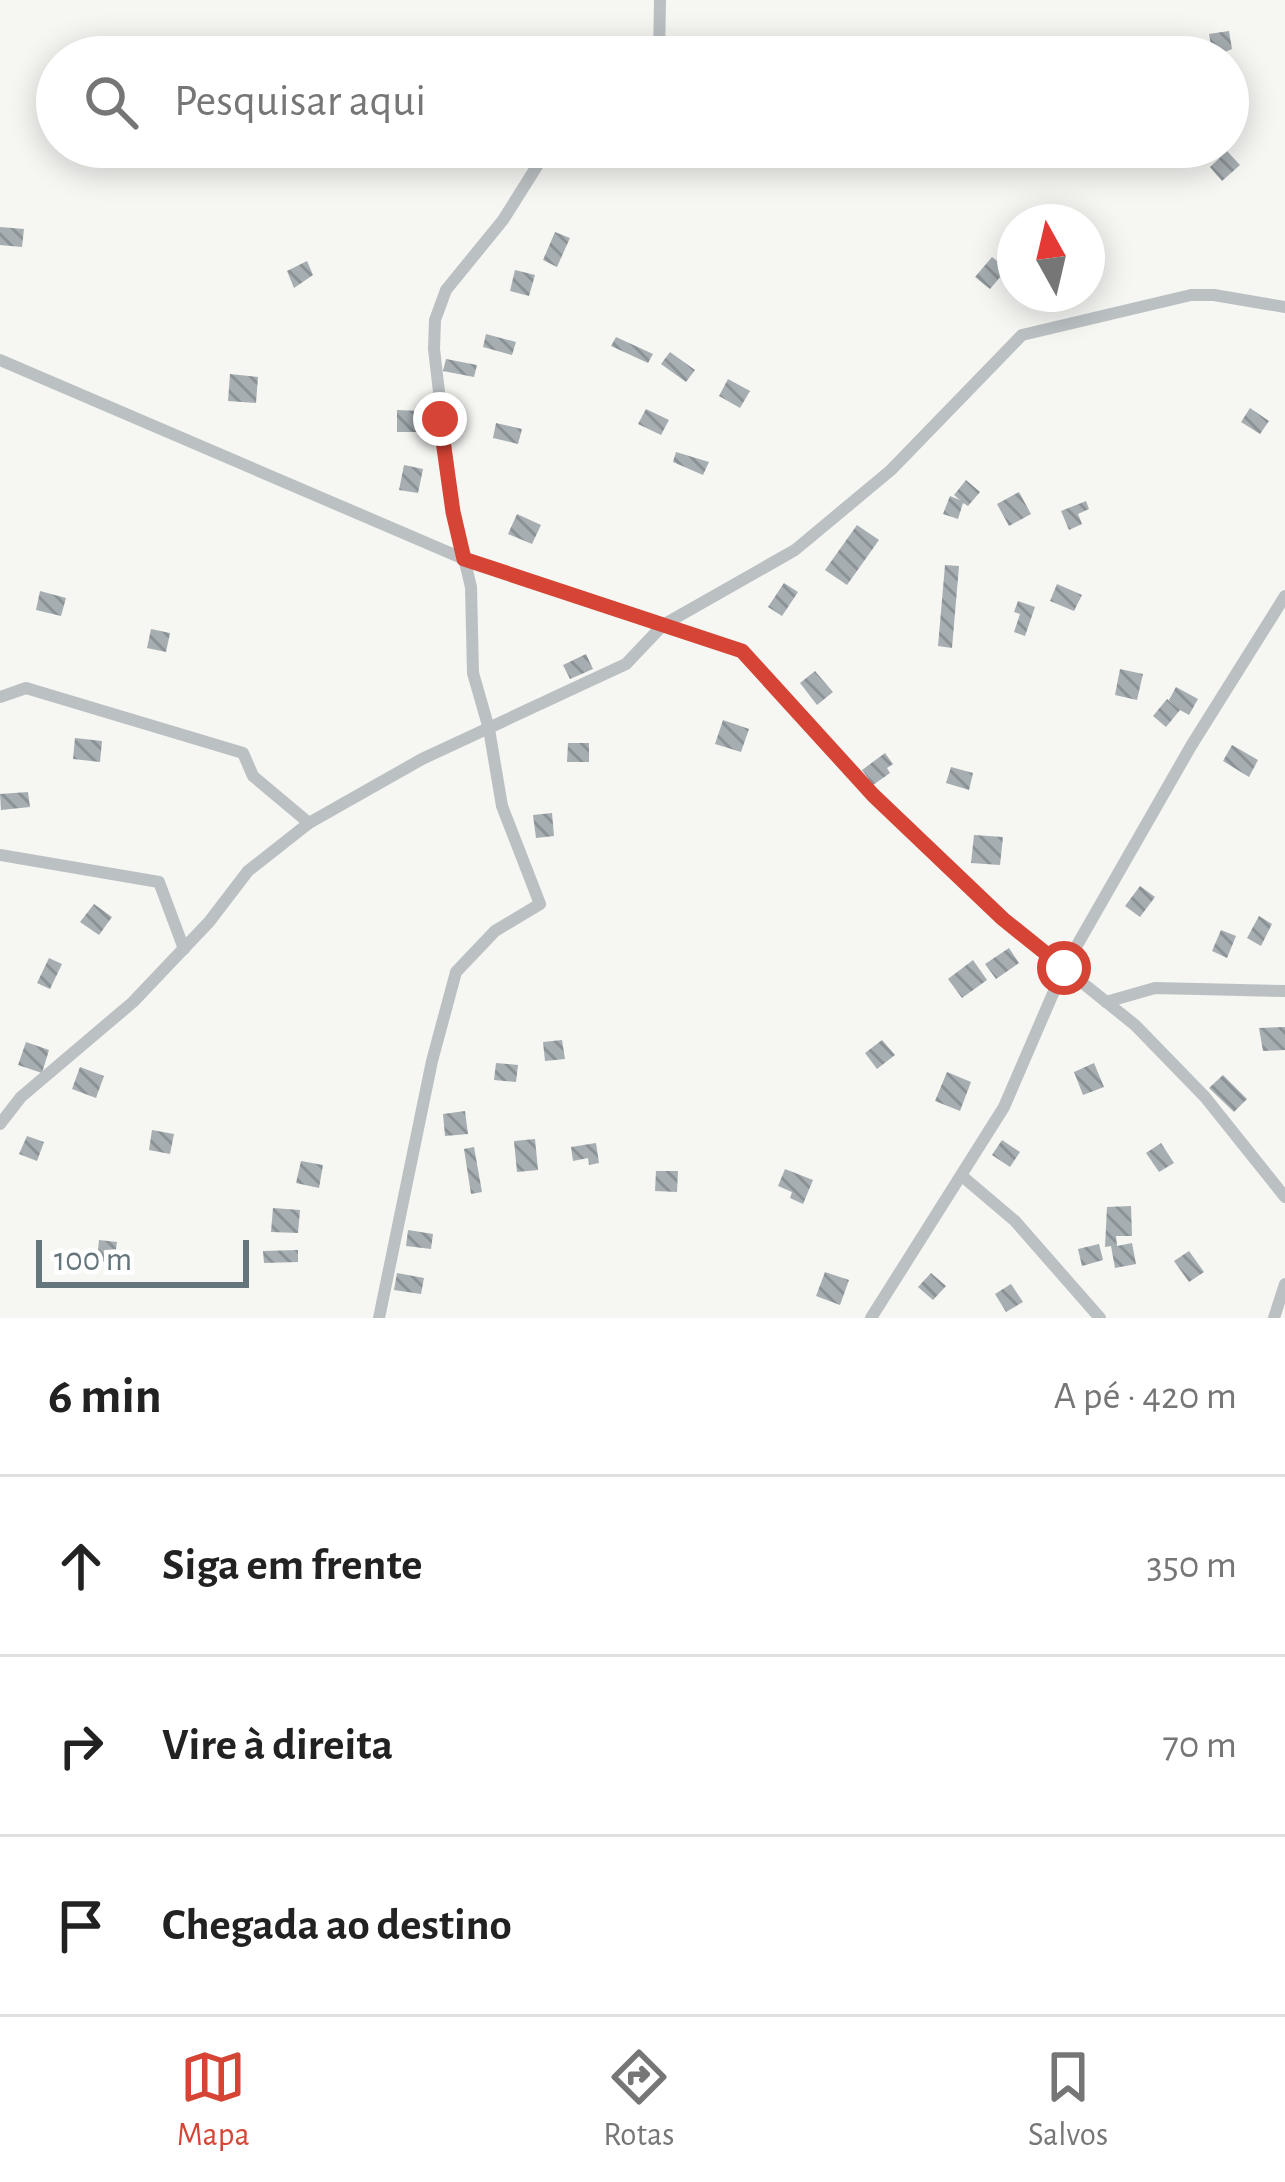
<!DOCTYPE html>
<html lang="pt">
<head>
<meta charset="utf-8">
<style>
  :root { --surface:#fff; --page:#f2f2f2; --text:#222; --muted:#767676; --line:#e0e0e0; --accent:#d54434 }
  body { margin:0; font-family:"Alegreya Sans",sans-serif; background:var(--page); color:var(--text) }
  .compass { position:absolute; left:997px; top:204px; width:108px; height:108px; border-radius:50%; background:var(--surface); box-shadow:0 6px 30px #0003; rotate:352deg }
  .scale { position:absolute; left:36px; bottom:30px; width:213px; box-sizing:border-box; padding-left:12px; border:6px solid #64757c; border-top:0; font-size:33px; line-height:42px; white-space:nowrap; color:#64757c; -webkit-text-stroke:9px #fff; paint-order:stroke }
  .stop { position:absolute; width:36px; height:36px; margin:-27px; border:9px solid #d54434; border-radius:50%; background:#fff }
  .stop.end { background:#d54434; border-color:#fff; box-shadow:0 3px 12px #0008 }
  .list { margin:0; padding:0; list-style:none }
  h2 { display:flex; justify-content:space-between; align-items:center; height:156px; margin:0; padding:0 48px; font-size:51px }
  h2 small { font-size:39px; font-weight:400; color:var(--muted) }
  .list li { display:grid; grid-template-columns:78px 1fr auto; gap:36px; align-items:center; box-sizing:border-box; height:180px; padding:0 48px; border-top:3px solid var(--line) }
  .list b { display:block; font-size:45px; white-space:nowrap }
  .list em { font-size:39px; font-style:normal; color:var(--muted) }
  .icon { flex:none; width:66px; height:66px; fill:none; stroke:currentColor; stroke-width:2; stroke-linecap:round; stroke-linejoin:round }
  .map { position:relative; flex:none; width:1285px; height:1318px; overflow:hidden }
  .search { position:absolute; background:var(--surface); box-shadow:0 6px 30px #0003; left:36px; right:36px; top:36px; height:132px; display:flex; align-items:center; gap:30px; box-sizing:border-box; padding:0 42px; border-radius:66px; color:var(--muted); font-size:45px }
  .sheet { height:696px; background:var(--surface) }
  nav { display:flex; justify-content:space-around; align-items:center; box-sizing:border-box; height:168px; border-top:3px solid var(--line); background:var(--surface); font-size:33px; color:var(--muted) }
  nav a { display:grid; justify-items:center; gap:6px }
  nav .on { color:var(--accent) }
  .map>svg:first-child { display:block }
  .building { fill:url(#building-back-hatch) }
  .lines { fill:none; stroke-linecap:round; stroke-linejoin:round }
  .street { stroke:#bbc1c3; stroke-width:12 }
  .route { stroke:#d54434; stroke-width:15 }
</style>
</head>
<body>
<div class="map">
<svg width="1285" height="1318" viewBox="0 0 1285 1318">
  <defs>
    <pattern id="building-back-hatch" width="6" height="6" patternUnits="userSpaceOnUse" patternTransform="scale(3)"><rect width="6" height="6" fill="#a6aeb2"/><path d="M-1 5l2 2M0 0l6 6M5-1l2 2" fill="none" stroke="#8b9296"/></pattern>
  </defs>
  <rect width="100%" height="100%" fill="#f6f6f3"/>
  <!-- building -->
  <g class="building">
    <path d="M1229,31L1232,49L1213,57L1209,34Z"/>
    <path d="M1227,151L1240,165L1222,181L1210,167Z"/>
    <path d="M0,227L24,229L22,247L0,245Z"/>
    <path d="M555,232L570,238L557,267L543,260Z"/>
    <path d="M992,257L1007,269L990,289L975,277Z"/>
    <path d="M307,261L313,275L294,288L287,271Z"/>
    <path d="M515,270L535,275L529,296L510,291Z"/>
    <path d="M486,334L516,342L512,355L483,347Z"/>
    <path d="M616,337L653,354L648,363L611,346Z"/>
    <path d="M670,352L695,370L686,382L661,364Z"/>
    <path d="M446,359L477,365L474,377L443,371Z"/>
    <path d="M230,374L258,377L256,403L228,401Z"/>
    <path d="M728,379L750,391L740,408L719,396Z"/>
    <path d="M1250,408L1269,421L1260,434L1241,422Z"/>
    <path d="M646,409L669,420L661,435L638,424Z"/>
    <path d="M397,410L421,411V432H397Z"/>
    <path d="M496,423L522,429L518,444L493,438Z"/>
    <path d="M676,452L709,462L703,475L673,462Z"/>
    <path d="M404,465L423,469L418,493L399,490Z"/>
    <path d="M966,480L980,492L968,506L963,503L958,519L943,514L950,496L960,500L954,495Z"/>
    <path d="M1019,492L1031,514L1009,526L997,504Z"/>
    <path d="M1086,501L1089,509L1078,514L1082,524L1069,530L1061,511Z"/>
    <path d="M517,514L541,525L532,544L508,534Z"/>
    <path d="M857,525L879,540L847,585L825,570Z"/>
    <path d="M945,565L959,566L952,648L938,646Z"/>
    <path d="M784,583L798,592L782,616L768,607Z"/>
    <path d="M1057,584L1082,595L1074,611L1050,601Z"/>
    <path d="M40,591L66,598L61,616L36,610Z"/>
    <path d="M1018,601L1035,607L1025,636L1014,632L1020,614L1014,612Z"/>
    <path d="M151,629L170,633L166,652L147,648Z"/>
    <path d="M586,654L593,669L570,679L563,665Z"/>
    <path d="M1120,669L1143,674L1137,700L1115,695Z"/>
    <path d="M815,671L833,692L817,705L800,683Z"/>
    <path d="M1176,687L1198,699L1189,715L1180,710L1166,727L1153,716L1167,699L1180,710L1169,700Z"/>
    <path d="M723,720L749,729L741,752L715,744Z"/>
    <path d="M75,738L102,741L100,762L73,759Z"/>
    <path d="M568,743H589V762H567Z"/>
    <path d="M1232,745L1258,760L1249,777L1223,761Z"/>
    <path d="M885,753L893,764L887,768L890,773L873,785L862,770Z"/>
    <path d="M951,767L973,773L969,790L946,783Z"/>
    <path d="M28,792L30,807L1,810L0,794Z"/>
    <path d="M552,813L554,836L536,838L533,815Z"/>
    <path d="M974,835L1003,837L1000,865L971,863Z"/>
    <path d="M1140,886L1155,897L1140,917L1125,906Z"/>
    <path d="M94,904L112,917L99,935L80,922Z"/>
    <path d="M1259,916L1272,924L1261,946L1247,938Z"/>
    <path d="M1221,930L1236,936L1227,958L1212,951Z"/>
    <path d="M1009,948L1019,963L996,979L985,964Z"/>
    <path d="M49,958L62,964L50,989L37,983Z"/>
    <path d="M973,960L987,980L962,998L948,979Z"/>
    <path d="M1285,1027V1050L1263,1051L1259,1028Z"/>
    <path d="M562,1040L565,1059L545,1061L543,1042Z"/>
    <path d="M882,1040L895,1055L877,1069L865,1053Z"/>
    <path d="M26,1042L49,1050L42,1073L18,1065Z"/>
    <path d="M496,1063L518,1065L516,1082L494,1080Z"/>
    <path d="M1094,1063L1104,1087L1083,1095L1074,1072Z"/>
    <path d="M80,1067L104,1076L96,1098L72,1089Z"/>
    <path d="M947,1072L971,1082L960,1111L935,1101Z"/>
    <path d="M1223,1075L1247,1099L1234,1112L1209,1088Z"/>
    <path d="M465,1111L468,1134L445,1136L443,1114Z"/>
    <path d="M152,1130L174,1134L170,1154L149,1150Z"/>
    <path d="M27,1136L44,1142L37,1161L19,1154Z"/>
    <path d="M535,1139L538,1170L517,1172L514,1141Z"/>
    <path d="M1002,1140L1020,1152L1010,1167L992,1155Z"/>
    <path d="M596,1143L599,1163L589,1165L588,1158L573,1161L571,1147Z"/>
    <path d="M1161,1143L1174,1163L1159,1172L1146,1153Z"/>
    <path d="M474,1147L482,1192L471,1194L464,1149Z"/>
    <path d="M301,1161L323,1165L319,1188L296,1183Z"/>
    <path d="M785,1169L813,1180L803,1204L790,1198L792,1192L778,1186Z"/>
    <path d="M656,1171H678L677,1192L655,1191Z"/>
    <path d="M1131,1206L1132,1236H1116L1117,1246L1132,1243L1136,1264L1115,1268L1111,1246L1105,1247L1107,1207Z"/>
    <path d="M273,1208L300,1210L298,1233L271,1232Z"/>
    <path d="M408,1230L433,1234L431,1249L406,1246Z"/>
    <path d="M99,1240L117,1242L114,1263L97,1261Z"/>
    <path d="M1099,1244L1103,1260L1082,1266L1078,1249Z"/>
    <path d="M298,1250V1262L264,1263L263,1251Z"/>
    <path d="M1189,1251L1204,1272L1189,1282L1174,1261Z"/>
    <path d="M825,1272L849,1280L840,1305L816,1296Z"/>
    <path d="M397,1273L424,1278L421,1294L394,1290Z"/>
    <path d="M931,1273L946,1286L933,1300L918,1287Z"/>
    <path d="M1011,1284L1023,1302L1006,1312L995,1294Z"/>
  </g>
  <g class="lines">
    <!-- street -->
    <g class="street">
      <path d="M659,57L660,0"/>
      <path d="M0,360L464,559L742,651L873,795L1003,919L1135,1025L1205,1097L1285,1197"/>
      <path d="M0,697L26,688L243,753L253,776L309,823L422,759L626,664L663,625L795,550L891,470L1022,335L1191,295H1214L1285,307"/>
      <path d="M0,855L159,882L184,949"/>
      <path d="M1106,1002L1155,988L1285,991"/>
      <path d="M0,1124L21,1097L133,1002L209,922L248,871L309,823"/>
      <path d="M962,1176L1015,1221L1100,1318"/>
      <path d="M379,1318L432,1061L456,972L495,931L540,904L502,806L489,729L473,673L471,587L453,512L434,349L435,320L446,290L503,220L549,147"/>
      <path d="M871,1318L1004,1107L1064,968L1191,746L1285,596"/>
      <path d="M1274,1318L1285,1284"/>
    </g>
  </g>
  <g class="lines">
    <!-- route -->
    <path class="route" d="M440,419L453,512L464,559L742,651L873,795L1003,919L1064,968"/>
  </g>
</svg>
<svg class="compass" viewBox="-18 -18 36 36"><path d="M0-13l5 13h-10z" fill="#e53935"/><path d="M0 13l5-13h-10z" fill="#767676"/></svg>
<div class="scale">100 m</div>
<div class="stop" style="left:1064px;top:968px"></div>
<div class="stop end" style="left:440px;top:419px"></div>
<div class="search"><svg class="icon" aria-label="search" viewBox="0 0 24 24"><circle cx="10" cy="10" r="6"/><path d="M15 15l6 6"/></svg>Pesquisar aqui</div>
</div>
<section class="sheet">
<h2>6 min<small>A pé · 420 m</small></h2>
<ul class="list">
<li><svg class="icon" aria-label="ahead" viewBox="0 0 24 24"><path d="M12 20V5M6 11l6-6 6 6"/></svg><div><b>Siga em frente</b></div><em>350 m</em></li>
<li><svg class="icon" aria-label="right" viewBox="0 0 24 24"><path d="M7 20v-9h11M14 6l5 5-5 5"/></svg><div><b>Vire à direita</b></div><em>70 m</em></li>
<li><svg class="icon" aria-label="arrive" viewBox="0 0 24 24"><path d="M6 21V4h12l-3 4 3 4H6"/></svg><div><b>Chegada ao destino</b></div></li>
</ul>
</section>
<nav>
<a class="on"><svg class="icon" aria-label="map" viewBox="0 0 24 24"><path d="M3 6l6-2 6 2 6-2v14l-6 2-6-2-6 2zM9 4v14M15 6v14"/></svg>Mapa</a>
<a><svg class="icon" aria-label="directions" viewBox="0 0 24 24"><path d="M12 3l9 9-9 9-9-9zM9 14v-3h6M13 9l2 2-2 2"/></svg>Rotas</a>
<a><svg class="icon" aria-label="saved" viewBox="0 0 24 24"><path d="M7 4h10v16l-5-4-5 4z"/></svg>Salvos</a>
</nav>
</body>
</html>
